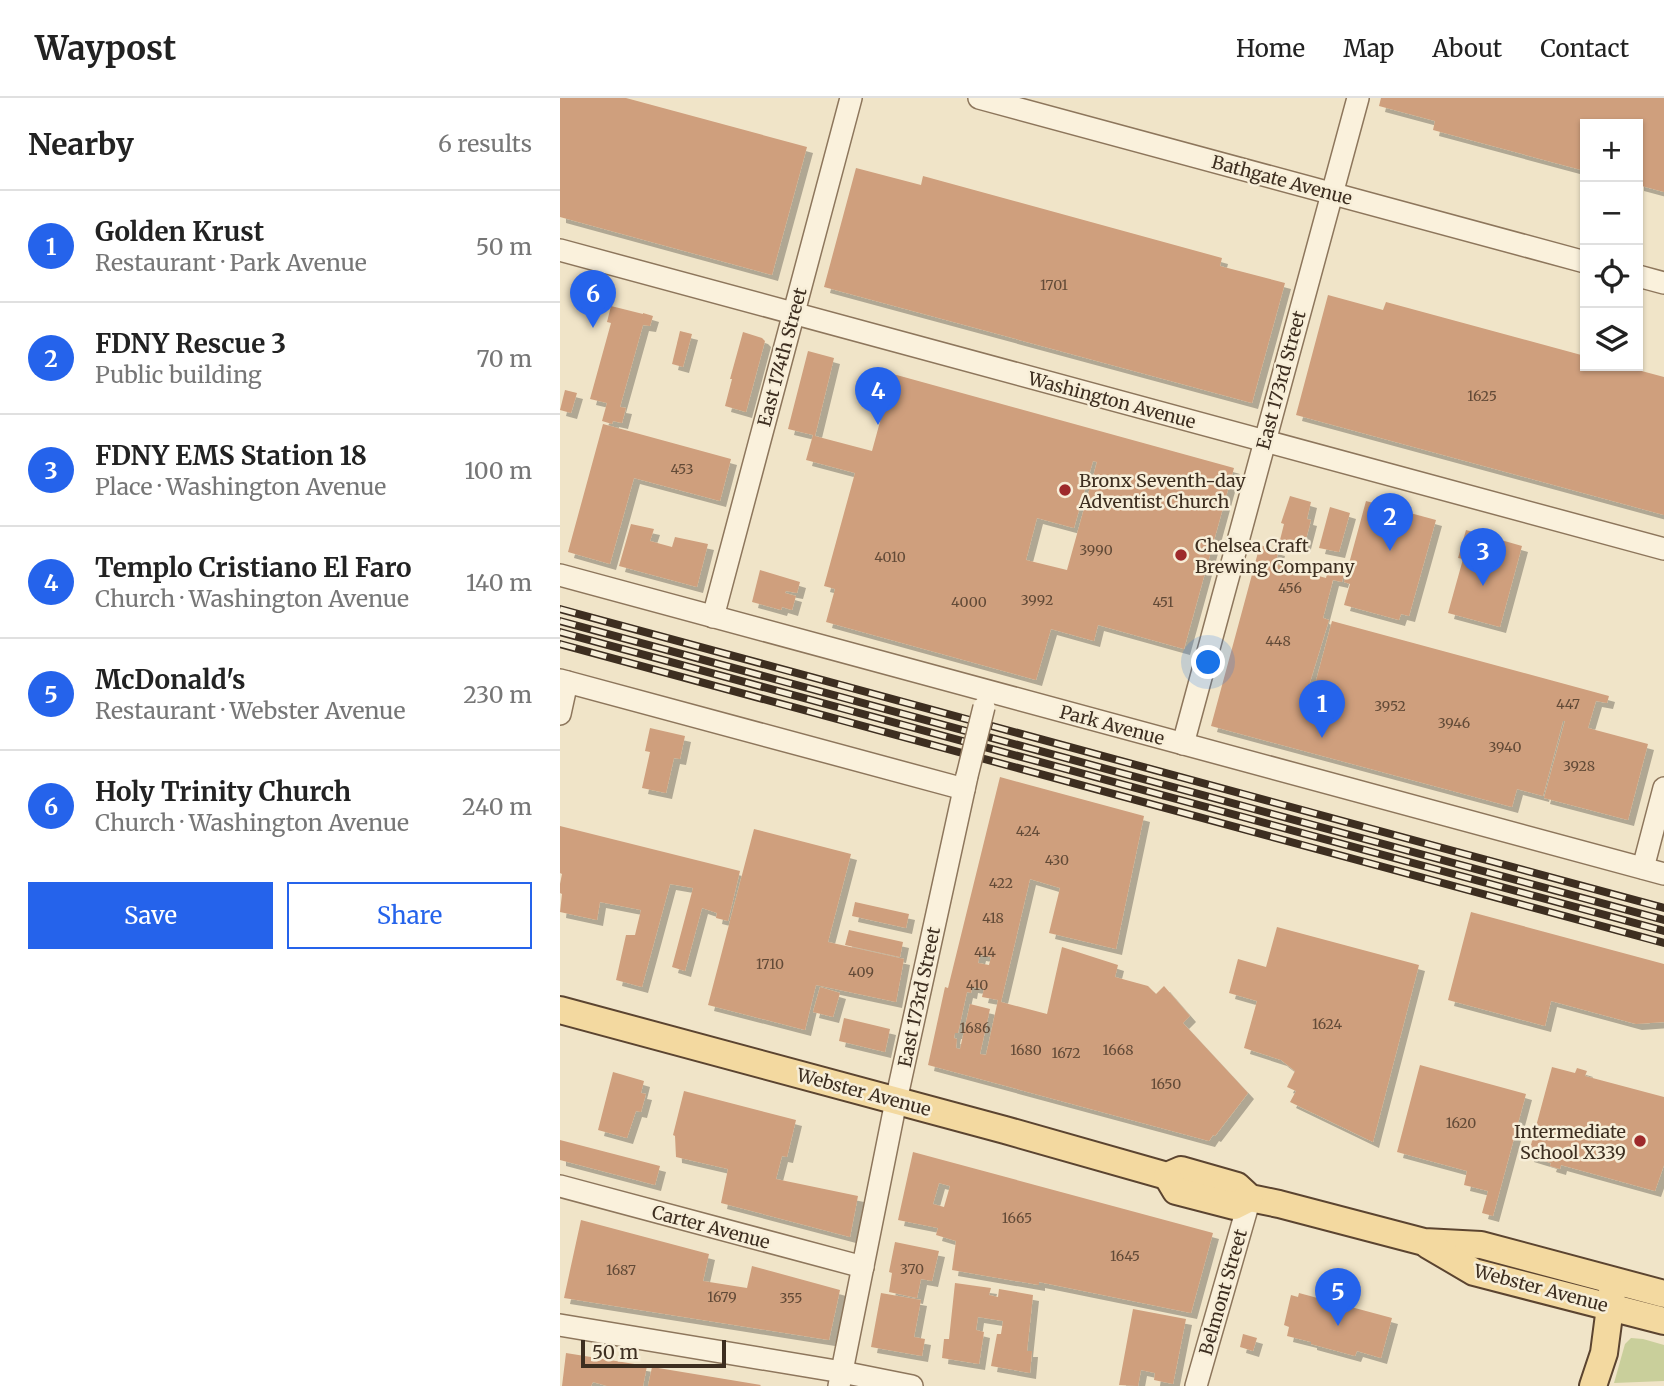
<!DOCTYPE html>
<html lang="en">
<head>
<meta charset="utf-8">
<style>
  :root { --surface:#fff; --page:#f6f6f6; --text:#222; --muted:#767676; --line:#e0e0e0; --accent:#2563eb }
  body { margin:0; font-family:Merriweather,serif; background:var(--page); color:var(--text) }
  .controls { position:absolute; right:21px; top:21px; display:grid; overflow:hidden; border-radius:0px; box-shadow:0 2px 5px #0004 }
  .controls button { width:63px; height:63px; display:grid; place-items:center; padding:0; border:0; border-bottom:2px solid var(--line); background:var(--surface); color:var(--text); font:35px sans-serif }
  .scale { position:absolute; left:21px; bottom:18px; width:145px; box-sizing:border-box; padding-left:7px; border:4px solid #3d2e20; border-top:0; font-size:19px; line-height:24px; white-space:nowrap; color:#3d2e20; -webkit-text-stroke:5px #f7eed8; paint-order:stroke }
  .you { position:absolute; left:649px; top:565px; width:24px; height:24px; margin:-18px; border:5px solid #fff; border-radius:50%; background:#1a73e8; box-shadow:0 0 0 10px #1a73e833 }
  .badge { display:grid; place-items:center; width:46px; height:46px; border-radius:50%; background:var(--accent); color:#fff; font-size:23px; font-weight:700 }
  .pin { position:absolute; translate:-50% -58px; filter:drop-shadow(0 2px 4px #0008) }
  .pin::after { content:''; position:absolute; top:37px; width:24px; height:21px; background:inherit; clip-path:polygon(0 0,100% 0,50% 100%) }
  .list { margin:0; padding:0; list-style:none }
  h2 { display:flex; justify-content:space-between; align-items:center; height:91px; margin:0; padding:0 28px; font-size:30px }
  h2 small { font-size:23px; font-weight:400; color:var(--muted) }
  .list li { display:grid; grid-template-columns:46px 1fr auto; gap:21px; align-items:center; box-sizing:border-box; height:112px; padding:0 28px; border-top:2px solid var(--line) }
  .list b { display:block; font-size:26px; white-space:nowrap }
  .list p { margin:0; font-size:23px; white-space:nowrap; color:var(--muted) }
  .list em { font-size:23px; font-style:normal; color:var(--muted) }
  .actions { display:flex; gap:14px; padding:21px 28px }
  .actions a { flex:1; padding:16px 0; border:2px solid var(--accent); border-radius:0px; text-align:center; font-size:24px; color:var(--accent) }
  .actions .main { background:var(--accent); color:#fff }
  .icon { flex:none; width:38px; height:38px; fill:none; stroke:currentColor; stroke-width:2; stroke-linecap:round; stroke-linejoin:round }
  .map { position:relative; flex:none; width:1104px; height:1288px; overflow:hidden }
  header { display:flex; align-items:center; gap:42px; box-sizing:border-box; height:98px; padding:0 35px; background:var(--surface); border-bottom:2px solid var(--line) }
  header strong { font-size:33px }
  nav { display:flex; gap:38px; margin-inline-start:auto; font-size:24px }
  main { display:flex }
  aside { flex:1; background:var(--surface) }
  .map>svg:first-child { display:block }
  .green { fill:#c9cf9b }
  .building { fill:#cf9f7d; fill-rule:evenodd; filter:url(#shadow) }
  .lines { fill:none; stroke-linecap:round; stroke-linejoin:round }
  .minor-casing { stroke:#8d765c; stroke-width:24 }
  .major-casing { stroke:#5b4430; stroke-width:30 }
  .minor { stroke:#faf1dc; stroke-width:21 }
  .major { stroke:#f3d9a0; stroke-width:26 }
  .rail-casing { stroke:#3d2e20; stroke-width:8 }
  .rail { stroke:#f7eed8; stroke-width:5; stroke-dasharray:16; stroke-linecap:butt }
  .minor-bridge-casing { stroke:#8d765c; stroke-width:24; stroke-linecap:butt }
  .minor-bridge { stroke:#faf1dc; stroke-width:21 }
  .poi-dot { fill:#9e2a2b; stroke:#f7eed8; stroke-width:2.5 }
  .labels { text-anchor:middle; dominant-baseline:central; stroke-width:5; stroke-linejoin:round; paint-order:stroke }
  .number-label { font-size:14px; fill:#624a37 }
  .street-label { font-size:18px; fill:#3d2e20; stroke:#f7eed8 }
  .poi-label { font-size:18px; fill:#3d2e20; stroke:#f7eed8; text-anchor:start }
</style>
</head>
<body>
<header>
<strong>Waypost</strong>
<nav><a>Home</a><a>Map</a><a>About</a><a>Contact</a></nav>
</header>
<main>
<aside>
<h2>Nearby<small>6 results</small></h2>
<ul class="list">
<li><span class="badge">1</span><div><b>Golden Krust</b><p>Restaurant · Park Avenue</p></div><em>50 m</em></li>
<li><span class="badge">2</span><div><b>FDNY Rescue 3</b><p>Public building</p></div><em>70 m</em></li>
<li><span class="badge">3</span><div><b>FDNY EMS Station 18</b><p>Place · Washington Avenue</p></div><em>100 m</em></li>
<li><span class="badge">4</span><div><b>Templo Cristiano El Faro</b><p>Church · Washington Avenue</p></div><em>140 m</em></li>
<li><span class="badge">5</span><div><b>McDonald's</b><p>Restaurant · Webster Avenue</p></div><em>230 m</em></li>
<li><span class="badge">6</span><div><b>Holy Trinity Church</b><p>Church · Washington Avenue</p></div><em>240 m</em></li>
</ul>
<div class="actions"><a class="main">Save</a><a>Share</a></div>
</aside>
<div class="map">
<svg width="1104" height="1288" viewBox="0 0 1104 1288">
  <defs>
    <filter id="shadow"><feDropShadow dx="6" dy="6" stdDeviation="0" flood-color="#0004"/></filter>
  </defs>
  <rect width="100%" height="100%" fill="#f0e4c8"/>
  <!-- green -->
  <path class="green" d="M1071,1240L1083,1241L1104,1247V1283L1054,1285L1065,1246Z"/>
  <!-- building -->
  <g class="building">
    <path d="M0,0H66L247,49L212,177L0,119Z"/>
    <path d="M821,0H1104V94L1078,87V26H1025V73L873,32L875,23L819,8Z"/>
    <path d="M296,70L361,87L363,78L662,160L660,168L725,185L692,305L264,189Z"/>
    <path d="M768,197L823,212L826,204L1025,258V268H1063L1104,279V417L736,317Z"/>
    <path d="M51,208L83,216V215L93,218L90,228L83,227L60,309L66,310L62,325L53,323L52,326L42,323L47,305L30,301L51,225L47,224Z"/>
    <path d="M120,233L132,236L123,269L112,266Z"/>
    <path d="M183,234L202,240L205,243L186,314L165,308L172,281H170Z"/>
    <path d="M248,253L274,260L255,338L312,353L333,276L674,370L624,551L538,527L534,543L491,531L476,582L266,524L275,491L264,488L295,375L246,362L253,337L228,331ZM533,363L537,364L507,472L466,462L477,420L514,430Z"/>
    <path d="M5,292L17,295L11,315L0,312Z"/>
    <path d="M43,326L171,361L160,403L74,380L50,466L8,454Z"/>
    <path d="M730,398L751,404L747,421L751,422L744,449L720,442L724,426L721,425Z"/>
    <path d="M806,403L876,422L849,518L841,516L839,522L784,507L790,486L784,484Z"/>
    <path d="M770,409L790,415L779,454L759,450Z"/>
    <path d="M71,426L94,431L90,443L112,449L115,439L148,446L137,489L59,468Z"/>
    <path d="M906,432L962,448L940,529L888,515L903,461L898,460Z"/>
    <path d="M700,447L719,452L715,466L766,480L770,464L786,469L782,484L773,482L763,520L769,522L743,607L749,609L772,523L1049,598L1047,605L1036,603L1028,630L1088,646L1068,722L984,700L1005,623H1003L983,698L957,691L952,709L651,628Z"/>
    <path d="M200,472L240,484L237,495L226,493L225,495L236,498L232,512L222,509L221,512L192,504Z"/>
    <path d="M90,630L125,638L120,661L114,660L106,695L82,690L90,654L85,653Z"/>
    <path d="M440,679L584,718L556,851L489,835L500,790L470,781L441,904L487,916L502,849L558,867L555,879L588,888L596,896L604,888L630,918L623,925L688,995L655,1038L653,1037L649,1043L368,967L385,889L388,890ZM420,857L431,859L429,867L418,865ZM412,889L424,891L422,899L438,902L426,957L420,956L430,911L410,906L400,951L396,950L397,941L394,940L395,935H398L407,894L411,895Z"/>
    <path d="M0,728L180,773L168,823L156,820L157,815L142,810L125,873L112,869L133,790L110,786L82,889L56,882L66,837H75L81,812L40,804L37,822L0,814L2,796L0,795V786L2,776L0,775Z"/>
    <path d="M194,731L291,756L268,844L344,861L336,904L256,887L245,932L148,907Z"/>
    <path d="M295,804L349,816L346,830L292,818Z"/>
    <path d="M911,814L1104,866V924L1076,926L991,903L985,928L888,902Z"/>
    <path d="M717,829L859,867L813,1044L730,1004L736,993L727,989L735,973L721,962L684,950L697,903L669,895L678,861L706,869Z"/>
    <path d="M289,832L343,844L340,859L285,847Z"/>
    <path d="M260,889L280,895L273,919L253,914Z"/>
    <path d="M284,920L330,931L325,954L279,943Z"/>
    <path d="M860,967L966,996L933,1118L922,1115L928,1093L904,1087L907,1073L837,1054Z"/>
    <path d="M992,969L1015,975L1017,970L1027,973L1025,978L1104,999V1067L1095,1093L1001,1067L1000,1071L990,1068L991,1065L968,1058Z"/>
    <path d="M53,974L84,983L81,995L86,996L81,1014L76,1013L67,1040L38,1032Z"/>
    <path d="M124,993L236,1022L227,1059L222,1058L216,1081L298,1098L290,1139L161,1105L168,1071L116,1059L115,1038L113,1037Z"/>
    <path d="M0,1042L100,1068L95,1087L0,1062Z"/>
    <path d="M353,1054L653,1135L631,1215L479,1184V1187L392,1172L396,1143L376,1137L378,1130L338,1122ZM379,1085L390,1088L384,1109L373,1106Z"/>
    <path d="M21,1122L149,1156L143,1183L187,1190L192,1168L280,1192L269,1242L4,1200Z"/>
    <path d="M335,1144L379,1153L372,1183L361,1181L357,1200L329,1194L332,1175L329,1174Z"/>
    <path d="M395,1185L431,1190L429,1197L438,1199L439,1191L473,1197L467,1253H472L470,1275L431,1268L437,1236H441L443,1223L418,1219L416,1232L424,1234L419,1266L382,1260L384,1241H389Z"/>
    <path d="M321,1195L361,1202L354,1239L365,1241L362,1258L311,1249Z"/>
    <path d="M739,1195L832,1220L821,1260L797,1253L795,1258L751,1246V1244L727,1238L729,1229L724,1227L731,1197L738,1199Z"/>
    <path d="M573,1211L626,1221L613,1286L594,1282L595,1275L581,1272L578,1288L559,1287Z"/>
    <path d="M683,1236L697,1240L693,1253L680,1249Z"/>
    <path d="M6,1255L87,1268L83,1288H47L33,1284L31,1288H2Z"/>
    <path d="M92,1269L201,1287L200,1288H88Z"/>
  </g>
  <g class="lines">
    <!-- minor casing -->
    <g class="minor-casing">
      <g id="minor">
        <path d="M419,0L1025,164"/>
        <path d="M0,152L1104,451"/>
        <path d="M1078,178L1104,185"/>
        <path d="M0,477L1104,776"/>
        <path d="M153,519L291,0"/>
        <path d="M0,582L404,691"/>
        <path d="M0,616L7,584"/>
        <path d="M623,646L798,0"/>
        <path d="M1083,770L1104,690"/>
        <path d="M0,1088L303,1169"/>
        <path d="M0,1227L282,1274L352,1288"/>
        <path d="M279,1288L336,1003L407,678"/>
        <path d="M636,1288L690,1100"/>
      </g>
    </g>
    <!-- major casing -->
    <g class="major-casing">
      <g id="major">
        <path d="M0,912L445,1032L607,1078L621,1072L677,1088L690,1100L719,1106L864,1144L921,1147L1104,1196"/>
        <path d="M607,1078L616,1093L674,1108L690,1100"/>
        <path d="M868,1147L914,1174L1104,1223"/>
        <path d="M1033,1288L1044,1255L1052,1194"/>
      </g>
    </g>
    <!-- minor -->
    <use href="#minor" class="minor"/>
    <!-- major -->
    <use href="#major" class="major"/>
    <!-- rail casing -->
    <g class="rail-casing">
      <g id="rail">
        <path d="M0,511L1104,810"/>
        <path d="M0,523L1104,822"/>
        <path d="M0,534L1104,833"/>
        <path d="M0,546L1104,845"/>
      </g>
    </g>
    <!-- rail -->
    <use href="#rail" class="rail"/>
    <!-- minor-bridge casing -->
    <g class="minor-bridge-casing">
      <path id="minor-bridge" d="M407,678L424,609"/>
    </g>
    <!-- minor-bridge -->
    <use href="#minor-bridge" class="minor-bridge"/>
  </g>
  <!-- markers -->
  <g class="poi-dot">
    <circle cx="505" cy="392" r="7"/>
    <circle cx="621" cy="457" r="7"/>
    <circle cx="1080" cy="1043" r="7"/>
  </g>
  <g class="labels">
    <!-- number labels -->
    <g class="number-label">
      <text x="494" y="187">1701</text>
      <text x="922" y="298">1625</text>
      <text x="122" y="371">453</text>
      <text x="536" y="452">3990</text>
      <text x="330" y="459">4010</text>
      <text x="730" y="490">456</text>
      <text x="477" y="502">3992</text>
      <text x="409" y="504">4000</text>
      <text x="603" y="504">451</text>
      <text x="718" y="543">448</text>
      <text x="1008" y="606">447</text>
      <text x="830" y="608">3952</text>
      <text x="894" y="625">3946</text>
      <text x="945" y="649">3940</text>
      <text x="1019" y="668">3928</text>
      <text x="468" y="733">424</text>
      <text x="497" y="762">430</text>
      <text x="441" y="785">422</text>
      <text x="433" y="820">418</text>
      <text x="425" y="854">414</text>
      <text x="210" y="866">1710</text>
      <text x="301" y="874">409</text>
      <text x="417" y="887">410</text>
      <text x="767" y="926">1624</text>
      <text x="415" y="930">1686</text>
      <text x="466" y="952">1680</text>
      <text x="558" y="952">1668</text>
      <text x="506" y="955">1672</text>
      <text x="606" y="986">1650</text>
      <text x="901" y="1025">1620</text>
      <text x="457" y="1120">1665</text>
      <text x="565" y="1158">1645</text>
      <text x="352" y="1171">370</text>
      <text x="61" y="1172">1687</text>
      <text x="162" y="1199">1679</text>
      <text x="231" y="1200">355</text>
    </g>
    <!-- street labels -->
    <g class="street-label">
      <text transform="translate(722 82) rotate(15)">Bathgate Avenue</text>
      <text transform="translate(222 259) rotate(-75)">East 174th Street</text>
      <text transform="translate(721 282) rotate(-75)">East 173rd Street</text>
      <text transform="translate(552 302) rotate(15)">Washington Avenue</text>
      <text transform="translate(552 627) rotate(15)">Park Avenue</text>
      <text transform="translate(359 899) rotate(-78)">East 173rd Street</text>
      <text transform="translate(304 994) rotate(15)">Webster Avenue</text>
      <text transform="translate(151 1129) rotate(15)">Carter Avenue</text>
      <text transform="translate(981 1190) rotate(15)">Webster Avenue</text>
      <text transform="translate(663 1194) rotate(-74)">Belmont Street</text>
    </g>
    <!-- poi labels -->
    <g class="poi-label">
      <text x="519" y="382">Bronx Seventh-day<tspan x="519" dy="21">Adventist Church</tspan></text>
      <text x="635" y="447">Chelsea Craft<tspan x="635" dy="21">Brewing Company</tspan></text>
      <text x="1066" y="1033" text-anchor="end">Intermediate<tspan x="1066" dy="21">School X339</tspan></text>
    </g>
  </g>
</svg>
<div class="controls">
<button>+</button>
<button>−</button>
<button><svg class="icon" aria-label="locate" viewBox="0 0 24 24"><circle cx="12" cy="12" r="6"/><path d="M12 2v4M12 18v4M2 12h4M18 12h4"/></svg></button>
<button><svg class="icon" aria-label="layers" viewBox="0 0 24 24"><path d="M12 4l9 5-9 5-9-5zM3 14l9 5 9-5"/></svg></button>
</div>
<div class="scale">50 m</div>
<div class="you"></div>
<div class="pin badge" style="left:762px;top:640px">1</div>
<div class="pin badge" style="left:830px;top:453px">2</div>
<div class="pin badge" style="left:923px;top:488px">3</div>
<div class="pin badge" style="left:318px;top:327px">4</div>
<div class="pin badge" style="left:778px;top:1228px">5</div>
<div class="pin badge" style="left:33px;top:230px">6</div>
</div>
</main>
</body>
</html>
